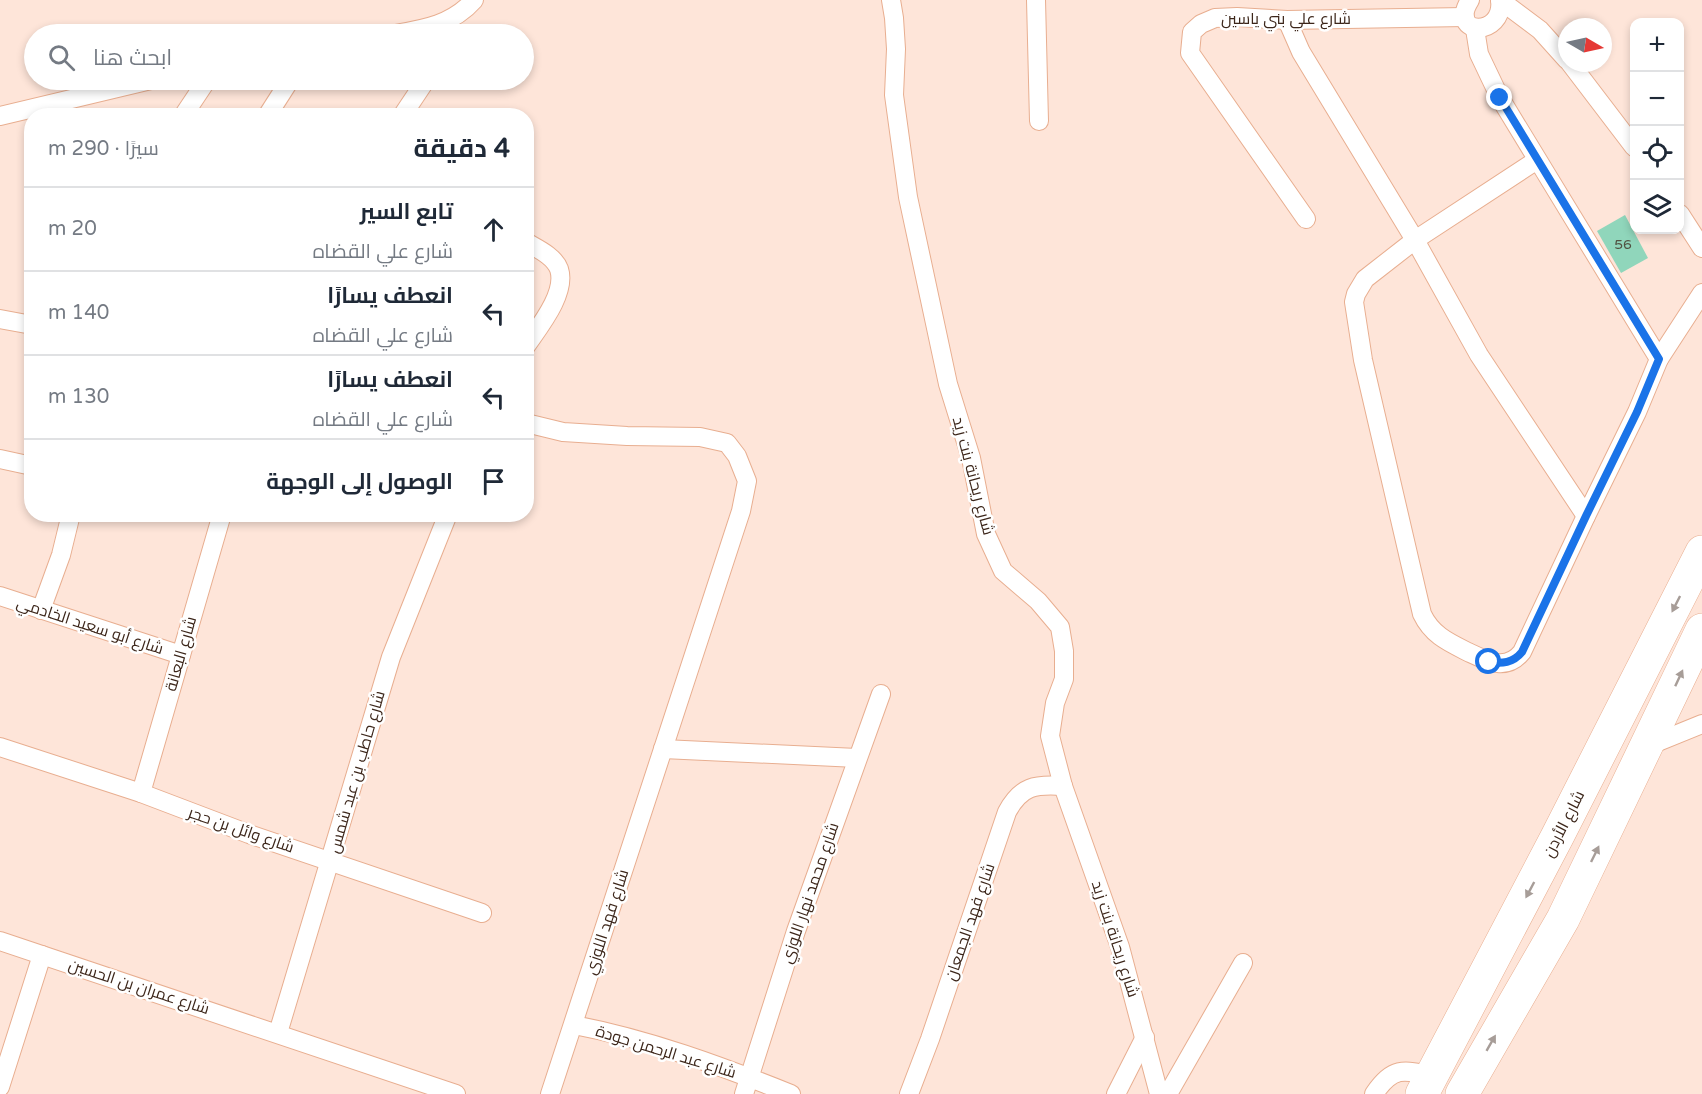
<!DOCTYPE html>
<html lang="ar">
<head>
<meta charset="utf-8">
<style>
  :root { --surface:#fff; --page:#f6f6f7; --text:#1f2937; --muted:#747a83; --line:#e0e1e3 }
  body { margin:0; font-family:"Varela Round",Cairo,sans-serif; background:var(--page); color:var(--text); direction:rtl }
  .controls { position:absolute; right:18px; top:18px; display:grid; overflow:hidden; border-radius:12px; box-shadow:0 3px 9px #0003 }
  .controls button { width:54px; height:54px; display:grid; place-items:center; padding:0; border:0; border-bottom:2px solid var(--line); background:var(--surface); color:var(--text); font:30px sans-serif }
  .compass { position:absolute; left:1558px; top:18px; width:54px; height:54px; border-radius:50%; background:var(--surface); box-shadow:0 3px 9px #0003; rotate:99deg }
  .stop { position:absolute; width:18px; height:18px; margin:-14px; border:4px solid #1a73e8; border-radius:50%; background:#fff }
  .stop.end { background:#1a73e8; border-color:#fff; box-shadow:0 2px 6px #0008 }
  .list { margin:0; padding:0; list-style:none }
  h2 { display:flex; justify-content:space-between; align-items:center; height:78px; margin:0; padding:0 24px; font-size:26px }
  h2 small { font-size:20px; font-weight:400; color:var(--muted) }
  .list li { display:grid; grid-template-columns:39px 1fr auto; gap:18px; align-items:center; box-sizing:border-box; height:84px; padding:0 24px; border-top:2px solid var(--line) }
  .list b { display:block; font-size:22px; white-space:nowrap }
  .list p { margin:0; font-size:20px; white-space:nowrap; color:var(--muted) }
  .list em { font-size:20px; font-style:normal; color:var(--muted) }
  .icon { flex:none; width:33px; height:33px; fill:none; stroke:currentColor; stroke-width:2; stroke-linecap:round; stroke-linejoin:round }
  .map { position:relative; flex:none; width:1702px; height:1094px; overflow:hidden; direction:ltr }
  .search { position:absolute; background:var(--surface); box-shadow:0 3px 9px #0003; left:24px; top:24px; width:510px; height:66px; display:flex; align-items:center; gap:15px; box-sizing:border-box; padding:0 21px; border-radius:33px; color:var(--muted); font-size:22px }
  .panel { position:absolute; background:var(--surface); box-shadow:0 3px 9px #0003; left:24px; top:108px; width:510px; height:414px; border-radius:24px; direction:rtl }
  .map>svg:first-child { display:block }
  .building { fill:#90d6bb }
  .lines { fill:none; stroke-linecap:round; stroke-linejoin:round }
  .street-casing { stroke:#e8ae90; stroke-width:20 }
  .highway-casing { stroke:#e8ae90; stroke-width:34 }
  .street { stroke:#fff; stroke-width:18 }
  .highway { stroke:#fff; stroke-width:33 }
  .oneway { fill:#a79d98 }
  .route { stroke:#1a73e8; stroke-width:8 }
  .labels { text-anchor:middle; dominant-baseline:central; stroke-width:5; stroke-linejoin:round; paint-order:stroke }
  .number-label { font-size:14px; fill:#515242 }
  .street-label { font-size:16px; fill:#3c261a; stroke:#fff }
</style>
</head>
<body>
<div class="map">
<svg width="1702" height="1094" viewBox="0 0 1702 1094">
  <rect width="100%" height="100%" fill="#fee5d9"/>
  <!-- building -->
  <path class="building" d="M1625,215L1648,258L1621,273L1597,231Z"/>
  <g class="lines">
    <!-- street casing -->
    <g class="street-casing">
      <g id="street">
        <path d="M891,0L894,18L896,49L894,95L908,197L948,384L971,458L986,534L1003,571L1038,601L1060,627L1064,651V679L1055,703L1050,736L1063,786L1120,947L1159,1094"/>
        <path d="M1036,0L1039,121"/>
        <path d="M1470,0C1447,37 1505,37 1500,0"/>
        <path d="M1500,0L1540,30L1567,60"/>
        <path d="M1287,20L1301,52L1415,240L1479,355L1586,516"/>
        <path d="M1475,29L1479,54L1500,98L1659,359L1637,412L1586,516L1522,652C1506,672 1487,661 1468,652C1448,642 1432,635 1422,614L1363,360L1354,302L1356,294L1365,279L1415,240L1537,160"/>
        <path d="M395,34C425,29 453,24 474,0"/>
        <path d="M1570,63L1634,147"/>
        <path d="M0,116L151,80"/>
        <path d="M183,116L207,80"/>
        <path d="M267,116L290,80"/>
        <path d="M402,116L426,80"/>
        <path d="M1680,214L1702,248"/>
        <path d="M1306,219L1190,53L1192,32L1201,24L1215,18L1237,17L1287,20L1465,17"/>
        <path d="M526,242C538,249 554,256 559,269C567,293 539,327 526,346"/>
        <path d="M0,319L32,325"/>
        <path d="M1659,359L1702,293"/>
        <path d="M526,423L563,432L627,436L700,437L727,443L737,456L747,481L741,511L550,1094"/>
        <path d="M0,459L32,466"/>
        <path d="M0,596L181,655"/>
        <path d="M41,610L61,555L71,514"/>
        <path d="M1648,746L1702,724"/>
        <path d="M0,747L141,793L249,834L482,913"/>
        <path d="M663,749L857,758"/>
        <path d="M141,793L222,514"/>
        <path d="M0,941L456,1094"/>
        <path d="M574,1025C648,1039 721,1066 791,1094"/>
        <path d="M278,1033L391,657L448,514"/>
        <path d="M0,1087L42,955"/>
        <path d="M744,1094L796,931L881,694"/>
        <path d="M909,1094L930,1039L1007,812C1021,786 1035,784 1063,786"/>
        <path d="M1116,1094L1145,1037"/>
        <path d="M1168,1094L1243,963"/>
        <path d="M1374,1094C1392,1067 1403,1069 1432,1076"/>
      </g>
    </g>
    <!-- highway casing -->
    <g class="highway-casing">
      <g id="highway">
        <path d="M1422,1094L1557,837L1702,552"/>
        <path d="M1462,1094L1563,919L1702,630"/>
      </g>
    </g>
    <!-- street -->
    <use href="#street" class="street"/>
    <!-- highway -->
    <use href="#highway" class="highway"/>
  </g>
  <!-- one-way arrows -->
  <defs><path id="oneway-solid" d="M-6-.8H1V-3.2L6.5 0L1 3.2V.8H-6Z" transform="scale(1.5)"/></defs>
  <g class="oneway">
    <use href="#oneway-solid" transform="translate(1676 604) rotate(117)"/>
    <use href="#oneway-solid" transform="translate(1679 678) rotate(-65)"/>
    <use href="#oneway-solid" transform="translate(1595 854) rotate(-64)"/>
    <use href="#oneway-solid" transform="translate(1530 890) rotate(118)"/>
    <use href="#oneway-solid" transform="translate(1491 1043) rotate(-60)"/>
  </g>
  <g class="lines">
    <!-- route -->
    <path class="route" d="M1489,662C1502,664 1513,663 1522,652L1586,516L1637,412L1659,359L1500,98"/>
  </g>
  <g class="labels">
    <!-- number labels -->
    <g class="number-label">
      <text x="1623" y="244">56</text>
    </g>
    <!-- street labels -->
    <g class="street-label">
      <text x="1286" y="19">شارع علي بني ياسين</text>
      <text transform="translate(973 476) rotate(75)">شارع ريحانة بنت زيد</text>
      <text transform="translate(90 626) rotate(18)">شارع أبو سعيد الخادمي</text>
      <text transform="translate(181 654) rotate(-74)">شارع البعانة</text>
      <text transform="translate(357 772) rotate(-74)">شارع حاطب بن عبد شمس</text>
      <text transform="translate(1564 824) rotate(-63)">شارع الأردن</text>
      <text transform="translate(241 830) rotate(19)">شارع وائل بن حجر</text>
      <text transform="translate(810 893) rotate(-71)">شارع محمد نهار اللوزي</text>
      <text transform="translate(607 922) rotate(-72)">شارع فهد اللوزي</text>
      <text transform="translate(970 922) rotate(-71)">شارع فهد الجمعان</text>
      <text transform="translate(1115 939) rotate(72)">شارع ريحانة بنت زيد</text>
      <text transform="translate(139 987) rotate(18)">شارع عمران بن الحسين</text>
      <text transform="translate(666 1052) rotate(17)">شارع عبد الرحمن جودة</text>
    </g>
  </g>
</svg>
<div class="controls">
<button>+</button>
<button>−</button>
<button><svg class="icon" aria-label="locate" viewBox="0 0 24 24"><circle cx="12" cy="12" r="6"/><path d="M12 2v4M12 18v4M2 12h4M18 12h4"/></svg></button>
<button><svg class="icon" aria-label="layers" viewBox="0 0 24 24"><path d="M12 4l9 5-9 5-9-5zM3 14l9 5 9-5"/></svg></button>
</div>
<svg class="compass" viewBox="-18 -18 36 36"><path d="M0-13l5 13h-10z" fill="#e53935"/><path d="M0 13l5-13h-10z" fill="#747a83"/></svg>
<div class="stop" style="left:1489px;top:662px"></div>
<div class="stop end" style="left:1500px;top:98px"></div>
<div class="search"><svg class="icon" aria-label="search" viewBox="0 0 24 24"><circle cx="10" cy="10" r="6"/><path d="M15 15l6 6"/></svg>ابحث هنا</div>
<section class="panel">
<h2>4 دقيقة<small>سيرًا · 290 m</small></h2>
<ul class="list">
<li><svg class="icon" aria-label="ahead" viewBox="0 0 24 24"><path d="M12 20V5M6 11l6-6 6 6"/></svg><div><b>تابع السير</b><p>شارع علي القضاه</p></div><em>20 m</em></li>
<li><svg class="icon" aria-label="left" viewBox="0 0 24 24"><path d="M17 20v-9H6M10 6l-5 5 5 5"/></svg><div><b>انعطف يسارًا</b><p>شارع علي القضاه</p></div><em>140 m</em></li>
<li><svg class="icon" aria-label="left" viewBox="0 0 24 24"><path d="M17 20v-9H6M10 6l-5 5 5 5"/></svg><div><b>انعطف يسارًا</b><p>شارع علي القضاه</p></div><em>130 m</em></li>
<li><svg class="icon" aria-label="arrive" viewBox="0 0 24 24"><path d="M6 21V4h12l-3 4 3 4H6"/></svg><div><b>الوصول إلى الوجهة</b></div></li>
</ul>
</section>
</div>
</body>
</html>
